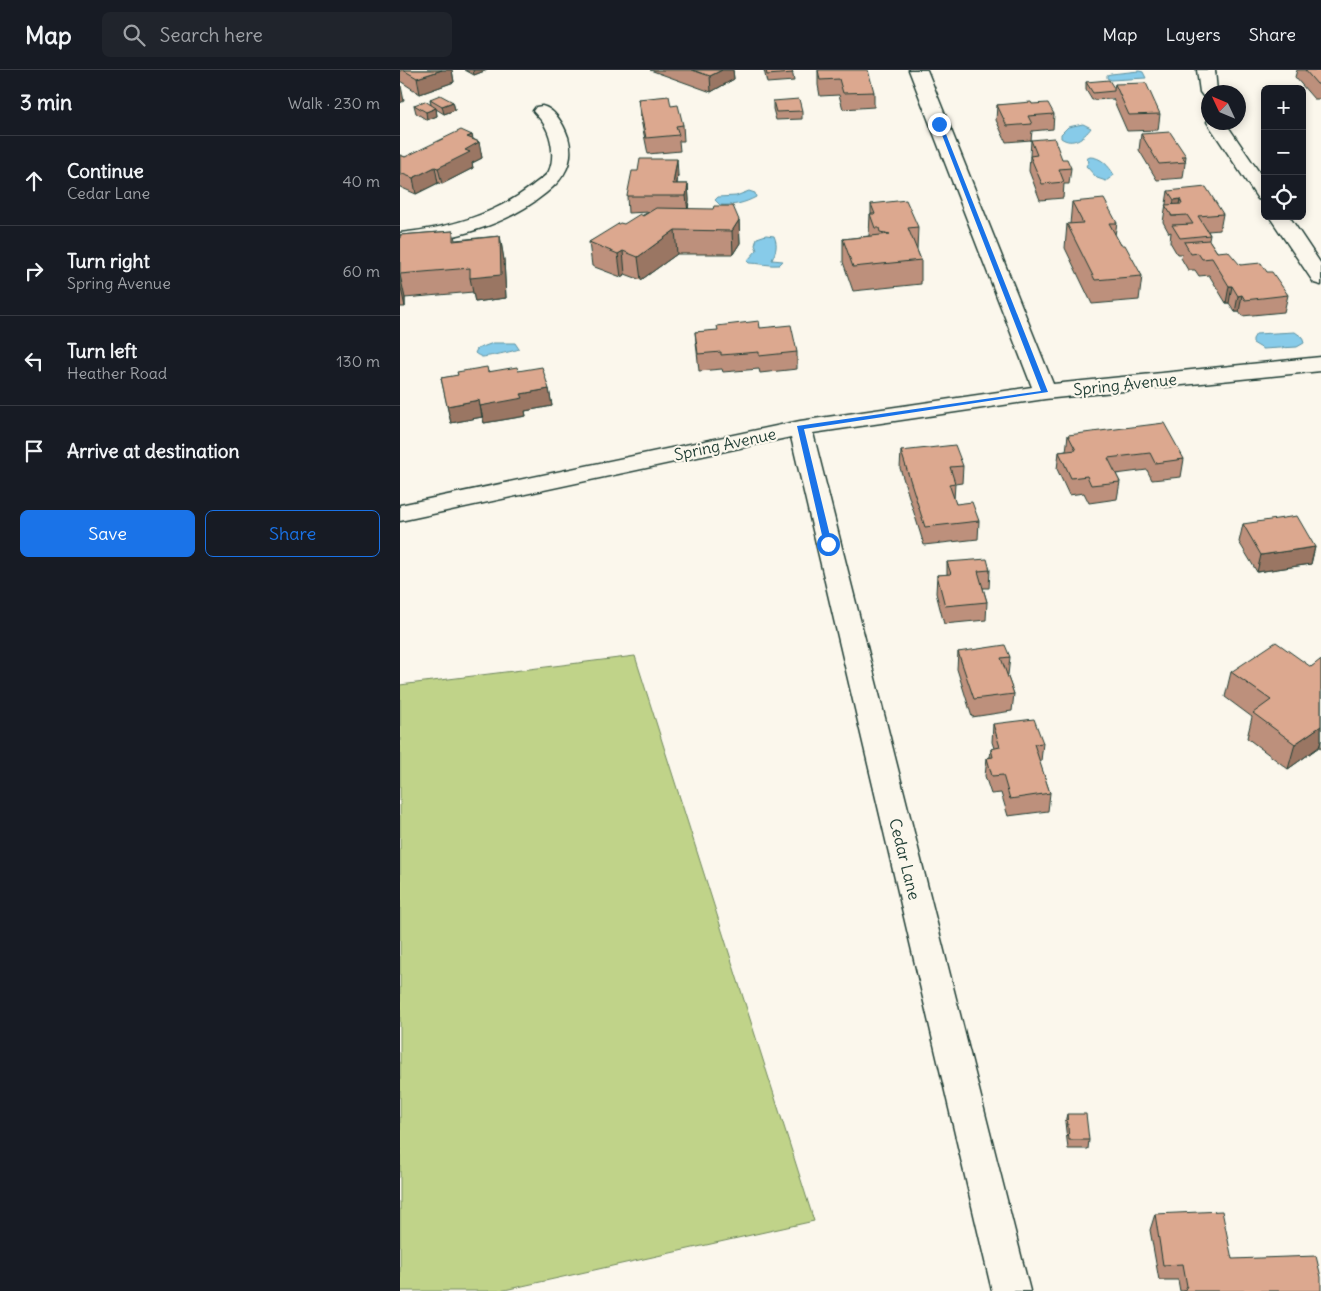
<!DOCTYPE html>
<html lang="en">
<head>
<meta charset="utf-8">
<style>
  :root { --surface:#171b24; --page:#20242c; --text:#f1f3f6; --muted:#9ea1a6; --line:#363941; --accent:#1a73e8 }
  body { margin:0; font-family:Delius,sans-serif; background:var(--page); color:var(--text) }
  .controls { position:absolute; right:15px; top:15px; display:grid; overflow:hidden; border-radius:8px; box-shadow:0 2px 8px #0003 }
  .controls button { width:45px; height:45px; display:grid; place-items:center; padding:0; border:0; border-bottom:1px solid var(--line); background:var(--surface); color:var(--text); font:25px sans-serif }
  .compass { position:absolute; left:801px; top:15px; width:45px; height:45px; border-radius:50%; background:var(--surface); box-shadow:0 2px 8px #0003; rotate:314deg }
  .stop { position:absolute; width:15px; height:15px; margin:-11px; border:4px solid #1a73e8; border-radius:50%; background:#fff }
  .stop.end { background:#1a73e8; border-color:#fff; box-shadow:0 1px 5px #0008 }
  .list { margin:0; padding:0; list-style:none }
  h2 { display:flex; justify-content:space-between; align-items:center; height:65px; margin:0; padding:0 20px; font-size:21px }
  h2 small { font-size:16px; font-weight:400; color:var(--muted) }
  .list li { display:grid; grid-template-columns:32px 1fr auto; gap:15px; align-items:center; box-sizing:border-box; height:90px; padding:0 20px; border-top:1px solid var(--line) }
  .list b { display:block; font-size:19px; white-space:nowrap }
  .list p { margin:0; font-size:16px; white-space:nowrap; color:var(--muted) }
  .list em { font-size:16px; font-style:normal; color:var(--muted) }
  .actions { display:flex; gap:10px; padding:15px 20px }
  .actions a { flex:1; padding:11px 0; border:1px solid var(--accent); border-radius:8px; text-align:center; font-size:18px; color:var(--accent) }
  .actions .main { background:var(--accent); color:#fff }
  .icon { flex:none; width:28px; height:28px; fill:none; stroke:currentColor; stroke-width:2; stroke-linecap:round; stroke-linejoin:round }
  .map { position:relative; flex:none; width:921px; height:1221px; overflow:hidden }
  header { display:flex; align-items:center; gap:30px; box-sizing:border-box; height:70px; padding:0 25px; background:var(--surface); border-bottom:1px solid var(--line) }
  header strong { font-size:24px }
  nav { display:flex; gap:28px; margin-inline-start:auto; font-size:18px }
  .search { width:350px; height:45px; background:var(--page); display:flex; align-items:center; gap:12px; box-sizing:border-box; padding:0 18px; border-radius:8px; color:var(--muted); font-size:19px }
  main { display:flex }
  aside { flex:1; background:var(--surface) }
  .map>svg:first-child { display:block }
  .green { fill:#c0d389; stroke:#70885e }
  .water { fill:#87cbe9; stroke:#5d92a1 }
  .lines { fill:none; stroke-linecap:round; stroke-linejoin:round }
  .minor-casing { stroke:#1f3d34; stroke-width:3 }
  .minor { fill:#fbf7ec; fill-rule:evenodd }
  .wall { fill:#bd907b; stroke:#1f3d34 }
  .shaded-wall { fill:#9a7664; stroke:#1f3d34 }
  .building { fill:#dca88f; stroke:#1f3d34 }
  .route { fill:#1a73e8 }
  .labels { text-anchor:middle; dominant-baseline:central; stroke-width:4.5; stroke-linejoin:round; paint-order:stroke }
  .street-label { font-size:16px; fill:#1f3d34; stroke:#fbf7ec }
</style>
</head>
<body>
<header>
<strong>Map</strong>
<div class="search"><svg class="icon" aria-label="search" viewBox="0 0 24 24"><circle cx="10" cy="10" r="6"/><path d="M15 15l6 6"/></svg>Search here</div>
<nav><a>Map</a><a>Layers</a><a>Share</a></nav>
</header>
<main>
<aside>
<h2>3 min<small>Walk · 230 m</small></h2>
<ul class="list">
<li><svg class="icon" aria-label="ahead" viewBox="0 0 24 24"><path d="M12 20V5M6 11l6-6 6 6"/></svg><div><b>Continue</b><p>Cedar Lane</p></div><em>40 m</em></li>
<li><svg class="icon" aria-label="right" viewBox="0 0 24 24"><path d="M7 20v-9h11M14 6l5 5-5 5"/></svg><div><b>Turn right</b><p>Spring Avenue</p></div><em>60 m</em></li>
<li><svg class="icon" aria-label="left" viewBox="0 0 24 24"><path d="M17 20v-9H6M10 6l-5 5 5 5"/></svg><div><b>Turn left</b><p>Heather Road</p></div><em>130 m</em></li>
<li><svg class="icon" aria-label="arrive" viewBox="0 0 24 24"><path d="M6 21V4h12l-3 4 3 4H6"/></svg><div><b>Arrive at destination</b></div></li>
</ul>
<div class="actions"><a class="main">Save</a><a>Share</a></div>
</aside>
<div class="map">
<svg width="921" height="1221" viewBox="0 0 921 1221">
  <rect width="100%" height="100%" fill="#fbf7ec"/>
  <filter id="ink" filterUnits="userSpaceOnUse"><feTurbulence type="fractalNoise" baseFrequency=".02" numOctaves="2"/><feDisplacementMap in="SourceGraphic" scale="10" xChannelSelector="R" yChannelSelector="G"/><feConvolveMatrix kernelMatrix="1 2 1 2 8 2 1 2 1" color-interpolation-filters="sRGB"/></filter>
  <g filter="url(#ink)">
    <!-- green -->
    <path class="green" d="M235,586L414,1151L100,1221H0V615Z"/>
    <!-- water -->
    <g class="water">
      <path d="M739,1L743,2L746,8L711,10L707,8V5L711,4Z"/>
      <path d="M683,54L691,58C684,68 672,76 661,68V64L668,57Z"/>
      <path d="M690,87C701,87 709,96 714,105L706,111L697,108L686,96L689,91L686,89Z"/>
      <path d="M349,121L355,123L356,127C345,133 333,136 320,135L315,130L318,127L336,126Z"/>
      <path d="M366,165L374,166C378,175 376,181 372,190L383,191L379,195C370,196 359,193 349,193L347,191L357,180L355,175L357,168Z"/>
      <path d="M895,262L902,267L904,273L897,277L863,279L853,273V269L856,264Z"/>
      <path d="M93,273H115L119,279C115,281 86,287 82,287C80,286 77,285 75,283L77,279Z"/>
    </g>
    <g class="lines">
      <!-- minor casing -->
      <g class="minor-casing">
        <g id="minor">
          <path d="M509,0H527L653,314L921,287V301L645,329L413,363L630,1221H592L391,367L0,451V435L400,351L632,317Z"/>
          <path d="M797,0H815L817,22H808V27L803,26L800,22Z"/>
          <path d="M142,36C155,39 164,55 168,67C175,91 165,108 146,123C104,157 53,169 0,175V163C48,158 93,146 132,116C137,111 146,107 149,101C155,88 152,68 145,56C142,50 137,46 133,41L136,37Z"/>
          <path d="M808,50V52H825L865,111V131L858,129L807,52Z"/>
          <path d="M869,146H889L921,194V215L914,213Z"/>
        </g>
      </g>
      <!-- minor -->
      <use href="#minor" class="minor"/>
    </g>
    <!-- wall -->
    <g class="wall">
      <path d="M0,0H52L54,12L20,24L0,11Z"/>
      <path d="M65,0H87L74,5Z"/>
      <path d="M250,0H333L334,9L311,22Z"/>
      <path d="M364,0H392L394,11L367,13Z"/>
      <path d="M418,0L474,22V37L443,39L439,25L420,26L418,15Z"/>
      <path d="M897,0H921V29H914L895,7Z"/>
      <path d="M686,12L714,18L715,14L760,44L758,60L727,61L713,29L692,30L686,20Z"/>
      <path d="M30,29L53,32L55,40L44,44L36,39L37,46L27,50L16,43L14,35H31Z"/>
      <path d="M238,29L271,36L283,55L284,71H279L280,81L248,84L240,45Z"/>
      <path d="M373,31L402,41V49L376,50L373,39Z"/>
      <path d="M632,34L654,44L653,59L632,61L631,70L606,72L596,50L597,35Z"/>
      <path d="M741,64L786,86L783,108L757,110L739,80Z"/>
      <path d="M72,65L73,69L79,72L82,88L72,93L73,98L42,114L38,113L16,124L0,117V85L5,87Z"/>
      <path d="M631,70L662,89L671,98L669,114H664L663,128L640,130L629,101Z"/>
      <path d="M278,105L277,114H288L289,130L288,139L339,150L340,173L333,184H277L241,210L225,204L221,207L192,196L189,172L249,142L228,143L227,126Z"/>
      <path d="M768,121L823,144L820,160L808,161L810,165L809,170L817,182L840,195L867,202L888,225L884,242L842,246L839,242H835L829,233H826L809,205L799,206L795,200H788L781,188L782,184H777L770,172L771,162L769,163L763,152Z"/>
      <path d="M672,132L717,153L715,165L721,175L742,206L739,230L692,234L665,178L667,154H670Z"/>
      <path d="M471,134L518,157L517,180L521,190V214L453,221L443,192V169L469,166L470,144H471Z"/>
      <path d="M53,161L55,170L100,166L104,190L106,228L75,232L73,222L5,228V237H0V165Z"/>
      <path d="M360,258L397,282V299L360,303L359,299L323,302L322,299L299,301L295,262Z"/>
      <path d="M118,301L149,319L152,336L125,341L126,346L84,353L82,347L51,353L41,308L88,302Z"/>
      <path d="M668,365L784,389L781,407L752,410L747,400L716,404L720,412L717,429L689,433L684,423L669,425L657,399L659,382L666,381Z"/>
      <path d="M501,381L563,396L562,413L555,414L554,430L556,434L579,451L578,469L524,475L500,398Z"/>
      <path d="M843,454L915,477L911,494L857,502L839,472Z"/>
      <path d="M547,492L590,500L589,518H583L587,532L586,550L544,554L536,523L537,505H547Z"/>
      <path d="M558,582L610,587L608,605H607L614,624L612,641L572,647L557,599Z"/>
      <path d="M921,591V678L919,677L888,699L847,668L852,647L825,627L831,602L911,597Z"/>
      <path d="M593,654L643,673L641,691H639L650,723L648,741L608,746L601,723L591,724L585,706L587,688L590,687L591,679L594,678L592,672Z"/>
      <path d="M667,1044L689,1070L688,1079H668L665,1052Z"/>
      <path d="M755,1144L832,1189L921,1221H780L778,1210H759L750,1160Z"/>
    </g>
    <!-- shaded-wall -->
    <g class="shaded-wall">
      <path d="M42,0H52L54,12L20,24L17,8Z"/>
      <path d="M73,0H87L74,5Z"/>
      <path d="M322,0H333L334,9L311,22L310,6Z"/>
      <path d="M0,16H1L4,31L0,33Z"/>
      <path d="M53,32L55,40L44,44L42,36Z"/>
      <path d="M36,38L37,46L27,50L26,42Z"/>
      <path d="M72,65L74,75L79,72L82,88L72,93L73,98L42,114L38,98L65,80L67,67Z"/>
      <path d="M277,89L278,105L275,126L273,114Z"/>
      <path d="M35,97L38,113L16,124L13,108Z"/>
      <path d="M288,114L289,130L288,142L286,126Z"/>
      <path d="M780,129L777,146H771L774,130Z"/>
      <path d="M339,150L340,173L333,184L332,161Z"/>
      <path d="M275,160L277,184L241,210L238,187Z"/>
      <path d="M100,166L104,190L106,228L75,232L70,208Z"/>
      <path d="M223,181L225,204L221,207L218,184Z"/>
      <path d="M0,205L5,228V237L0,214Z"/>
      <path d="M829,216H832L829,233H826Z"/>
      <path d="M842,225L839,242H835L838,226Z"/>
      <path d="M149,319L152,336L125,341L126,346L84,353L80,336L121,324Z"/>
      <path d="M79,330L82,347L51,353L47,336Z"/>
      <path d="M915,477L911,494L857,502L861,485Z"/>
      <path d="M921,656V671L919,677L888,699L895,674Z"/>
    </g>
    <!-- building -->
    <g class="building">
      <path d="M3,0H42L17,8Z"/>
      <path d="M292,0H322L310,6Z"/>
      <path d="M366,0H392L393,3L367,5Z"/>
      <path d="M418,0H468L474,22L443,23L439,9L420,10Z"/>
      <path d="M905,0H921V14H917Z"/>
      <path d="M709,10L714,18V21L693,23L686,12Z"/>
      <path d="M746,13L760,44L729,45L715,14Z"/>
      <path d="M40,25L53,32L42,36L30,29Z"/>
      <path d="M269,26L271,36L278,35L283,55L276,56L279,65L246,68L238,29Z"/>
      <path d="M399,29L402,41L376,42L373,31Z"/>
      <path d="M25,31L36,38L26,42L14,35Z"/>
      <path d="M631,32L632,34L648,33L654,44L628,46L632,54L607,56L597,35Z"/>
      <path d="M61,60L72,65L67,67L79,72L65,80L70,82L38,98L35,97L13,108L0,103V85L5,87Z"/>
      <path d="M770,62L786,86H782L786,92L759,94L741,64Z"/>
      <path d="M654,68L662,89H667L671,98L659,99L664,112L642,114L630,86L637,85L631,70Z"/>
      <path d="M240,89H277L273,114H288L286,126H227L232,101H238Z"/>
      <path d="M806,117L823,144L798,146L810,165L780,168L772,155L793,154L787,145L772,146L765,135L782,134L780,129L774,130L768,121Z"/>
      <path d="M704,129L717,153H709L721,175H725L742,206L695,210L667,154L683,153L672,132Z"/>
      <path d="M506,130L518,157L508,158L521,190L453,197L443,169L490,164L480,162L479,158H475L470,144H475L471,134Z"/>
      <path d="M314,136H333L339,150L332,161L275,160L238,187L223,181L218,184L189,172L220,153L224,154L240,144L243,146L256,138L313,139Z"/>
      <path d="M53,161V171L100,166L101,205L70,208V198L0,204V165Z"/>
      <path d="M809,170L817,182L828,181L840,195L861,193L867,202H872L888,225L845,230L842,225L838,226L832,216H829L812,188L802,189L798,183L791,184L784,172Z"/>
      <path d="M359,251L360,258L391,255L397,282L359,286V282L321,285V282L298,284L295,262L318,260L317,256Z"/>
      <path d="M87,297L88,302L117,297L118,301L142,297L149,319L121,324L123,328L80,336L79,330L47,336L41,308L58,305L57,302Z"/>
      <path d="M764,353L784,389L755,393L750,383L708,388L720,412L691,415L687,406L671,408L659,382L676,380L668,365Z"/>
      <path d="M555,375L563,396L550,397L555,413L549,414L556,434L572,432L579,451L525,457L501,381Z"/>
      <path d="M897,446L915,477L861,485L843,454Z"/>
      <path d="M587,489L590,500L578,501L587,532L545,536L537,505L551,504L547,492Z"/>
      <path d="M876,572L911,597L920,590L921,591V656L895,674L853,643L871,630L831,602Z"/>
      <path d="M605,575L610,587L601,588L614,624L574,629L558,582Z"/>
      <path d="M634,649L643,673L634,674L650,723L610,729L603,705L592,706L587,688L593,687L591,679L600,677L593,654Z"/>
      <path d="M667,1044H686L689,1070H669Z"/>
      <path d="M822,1141L832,1189L916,1186L921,1207V1221H784L787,1216L783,1194L763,1195L755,1144Z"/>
    </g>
  </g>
  <!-- route -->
  <path class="route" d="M537,52L542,54L648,322L404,359L432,474L428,476L424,474L397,356L641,321Z"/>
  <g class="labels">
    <!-- street labels -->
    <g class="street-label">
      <text transform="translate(725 314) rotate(-6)">Spring Avenue</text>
      <text transform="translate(325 374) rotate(-12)">Spring Avenue</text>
      <text transform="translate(505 789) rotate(76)">Cedar Lane</text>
    </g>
  </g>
</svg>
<div class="controls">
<button>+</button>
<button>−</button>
<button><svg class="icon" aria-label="locate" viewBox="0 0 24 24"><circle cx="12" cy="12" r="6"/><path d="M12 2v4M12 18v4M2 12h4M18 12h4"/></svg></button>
</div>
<svg class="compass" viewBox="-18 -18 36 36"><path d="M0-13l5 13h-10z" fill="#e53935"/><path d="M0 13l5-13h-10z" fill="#9ea1a6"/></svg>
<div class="stop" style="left:428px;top:474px"></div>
<div class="stop end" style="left:539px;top:54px"></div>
</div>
</main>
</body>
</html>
